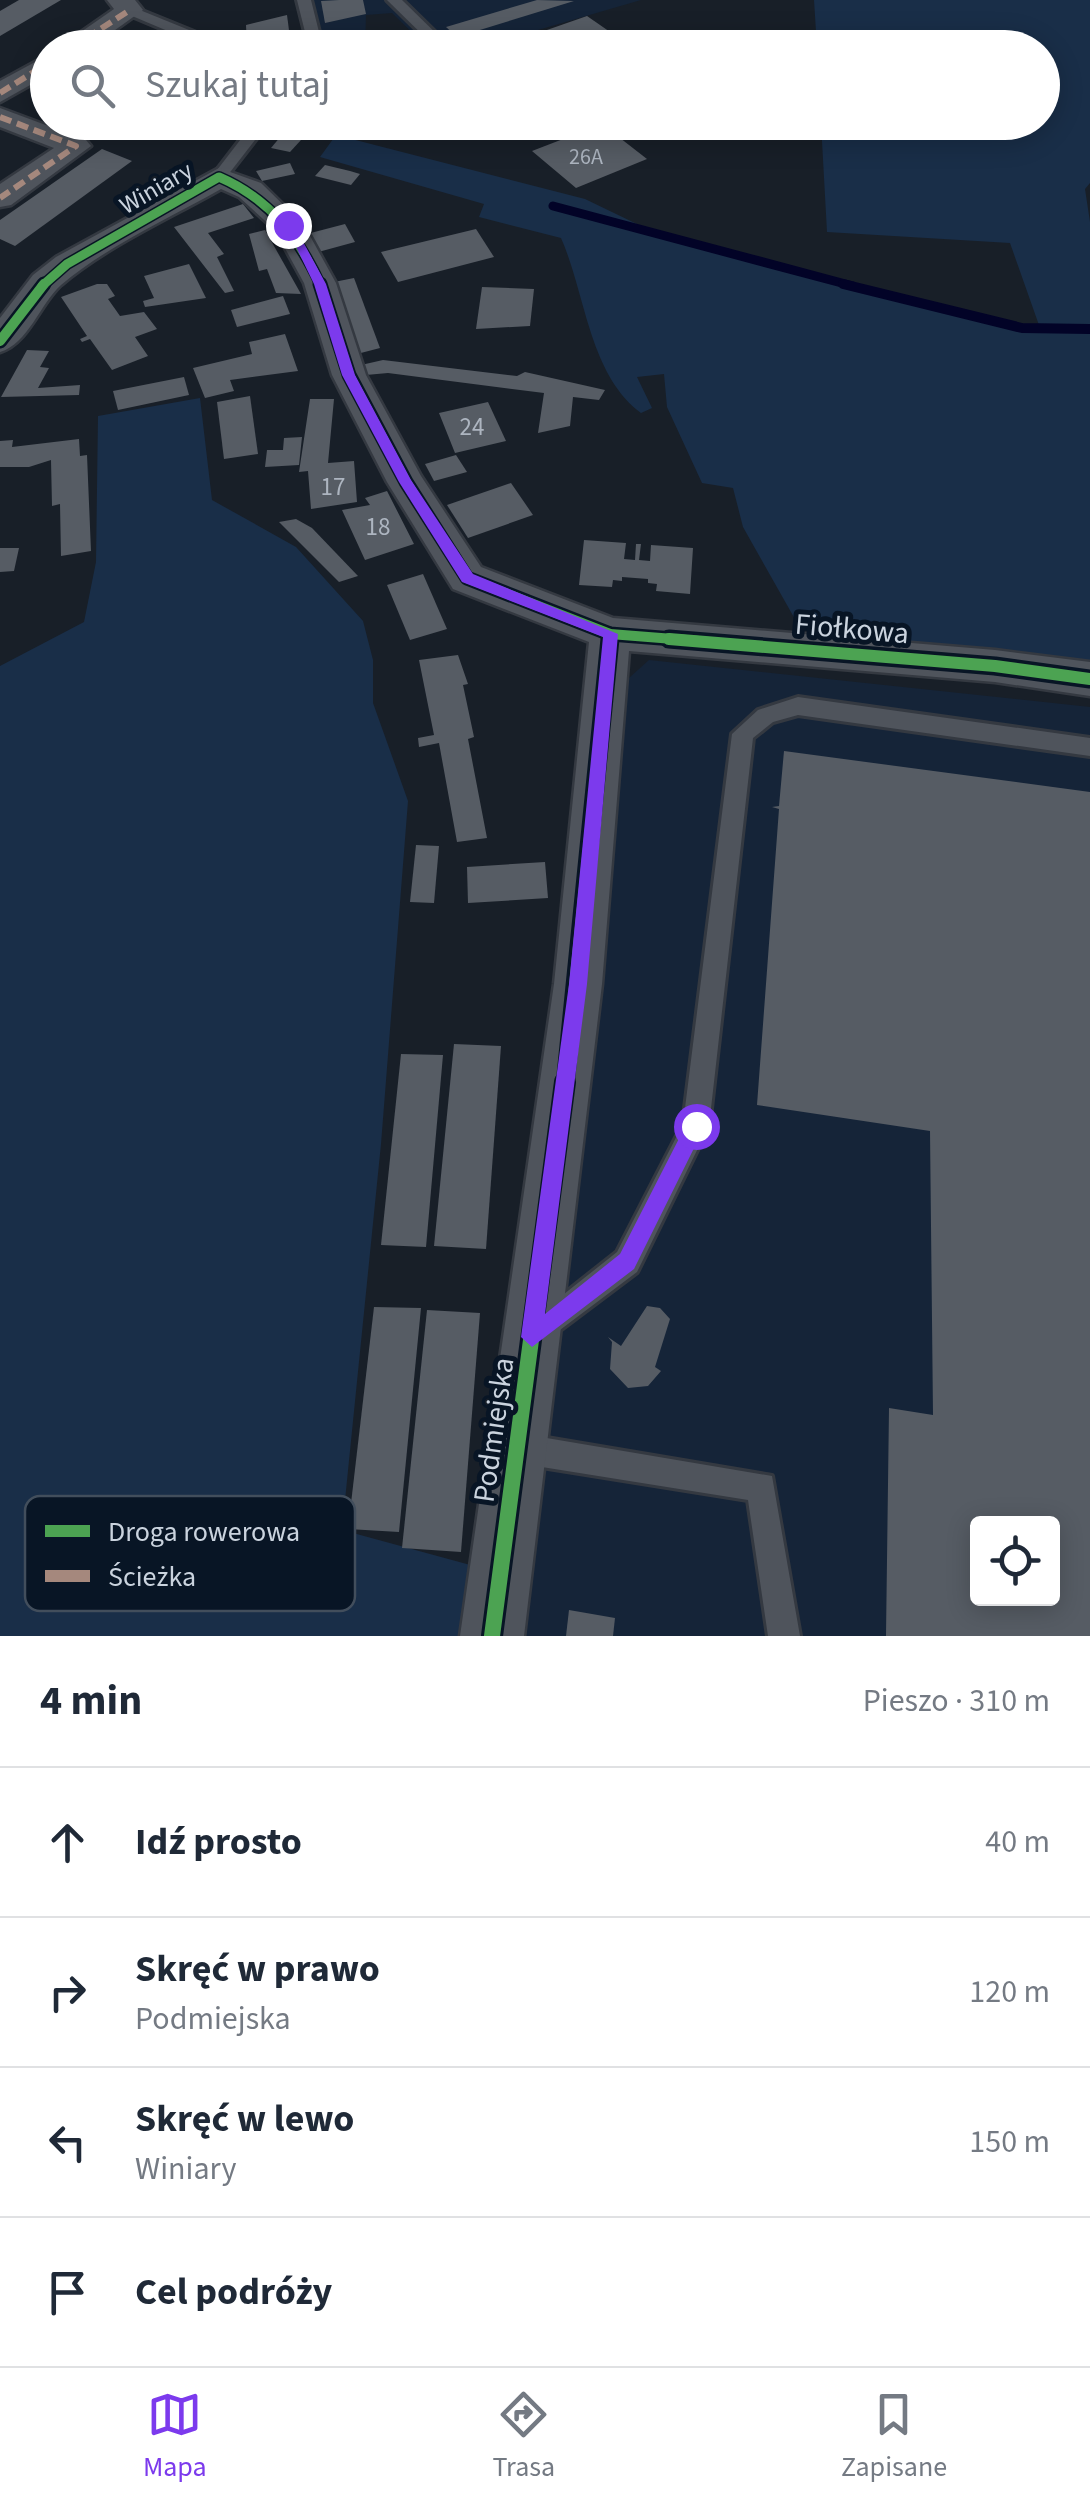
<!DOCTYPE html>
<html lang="pl">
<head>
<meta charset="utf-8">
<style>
  :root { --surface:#fff; --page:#f2f2f3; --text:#1f2937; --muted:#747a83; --line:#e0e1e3; --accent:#7c3aed }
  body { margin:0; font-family:"Source Sans 3",sans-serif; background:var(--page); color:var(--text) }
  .controls { position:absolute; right:30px; bottom:30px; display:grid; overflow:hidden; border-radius:10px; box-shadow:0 5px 25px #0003 }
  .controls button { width:90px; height:90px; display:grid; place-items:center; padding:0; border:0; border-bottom:2px solid var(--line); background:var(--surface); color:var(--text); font:50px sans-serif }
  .stop { position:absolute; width:30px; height:30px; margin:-22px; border:8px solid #7c3aed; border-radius:50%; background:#fff }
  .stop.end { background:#7c3aed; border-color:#fff; box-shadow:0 2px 10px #0008 }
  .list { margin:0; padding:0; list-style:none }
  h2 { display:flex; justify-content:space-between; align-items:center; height:130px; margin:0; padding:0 40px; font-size:42px }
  h2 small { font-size:32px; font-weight:400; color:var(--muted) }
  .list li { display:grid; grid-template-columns:65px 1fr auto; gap:30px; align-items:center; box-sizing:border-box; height:150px; padding:0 40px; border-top:2px solid var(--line) }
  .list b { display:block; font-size:38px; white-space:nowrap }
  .list p { margin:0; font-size:32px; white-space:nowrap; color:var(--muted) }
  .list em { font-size:32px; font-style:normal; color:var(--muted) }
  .icon { flex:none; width:55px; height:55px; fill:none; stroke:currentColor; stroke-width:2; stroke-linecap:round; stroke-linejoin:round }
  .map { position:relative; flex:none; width:1090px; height:1636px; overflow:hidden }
  .search { position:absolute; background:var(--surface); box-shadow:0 5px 25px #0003; left:30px; right:30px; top:30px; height:110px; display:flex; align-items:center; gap:25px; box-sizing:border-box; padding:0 35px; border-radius:55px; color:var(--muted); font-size:38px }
  .sheet { height:730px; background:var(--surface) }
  nav { display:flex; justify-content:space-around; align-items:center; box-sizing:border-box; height:140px; border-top:2px solid var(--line); background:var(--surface); font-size:28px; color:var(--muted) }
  nav a { display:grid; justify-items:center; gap:5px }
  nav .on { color:var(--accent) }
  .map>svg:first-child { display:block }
  .built { fill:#152438; fill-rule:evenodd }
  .green { fill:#192e48 }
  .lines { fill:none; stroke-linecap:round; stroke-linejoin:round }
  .stream-far1 { stroke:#020327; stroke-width:9 }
  .stream { stroke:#020327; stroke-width:10 }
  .building { fill:#565c64; fill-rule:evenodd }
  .service-casing { stroke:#343941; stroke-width:6 }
  .minor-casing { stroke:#343941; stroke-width:5 }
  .service { fill:#4f545c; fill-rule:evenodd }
  .minor { fill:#4f545c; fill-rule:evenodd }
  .quiet { stroke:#a5887d; stroke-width:6; stroke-dasharray:12 6; stroke-linecap:butt }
  .cycleway-far3-casing { stroke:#081525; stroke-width:12 }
  .cycleway-far2-casing { stroke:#081525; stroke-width:15 }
  .cycleway-far1-casing { stroke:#081525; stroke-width:19 }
  .cycleway-casing { stroke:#081525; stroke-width:22 }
  .cycleway-far3 { stroke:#4ca352; stroke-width:9 }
  .cycleway-far2 { stroke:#4ca352; stroke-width:10 }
  .cycleway-far1 { stroke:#4ca352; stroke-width:12 }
  .cycleway { stroke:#4ca352; stroke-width:16 }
  .route { fill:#7c3aed }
  .labels { text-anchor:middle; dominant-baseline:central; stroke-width:10; stroke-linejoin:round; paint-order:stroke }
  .far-number-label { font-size:22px; fill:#adb5c0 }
  .far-street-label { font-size:25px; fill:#cad3de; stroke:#081525 }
  .number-label { font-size:25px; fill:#adb5c0 }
  .street-label { font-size:30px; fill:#cad3de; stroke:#081525 }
  .key { fill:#081525; stroke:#424e5c; stroke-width:2.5 }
  .key-label { font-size:28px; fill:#cad3de }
</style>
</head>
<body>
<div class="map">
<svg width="1090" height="1636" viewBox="0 0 1090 1636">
  <rect width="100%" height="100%" fill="#181f28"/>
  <!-- built -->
  <g class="built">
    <path d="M304,0H641L476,48L427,47L392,13L366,15L365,47H316Z"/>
    <path d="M649,660L1090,707V1636H492L619,687ZM978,1524H1052V1598H978Z"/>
  </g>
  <!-- green -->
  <g class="green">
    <path d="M814,0H1090V183L1085,189L1090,222V664L800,628L743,527L733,488L702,483L667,407L664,374L637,377L652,408L641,413C589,374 586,295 561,238L479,217L484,204L320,157L336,135L585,199L641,226L816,277L1022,328H1040L1010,243L827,232L821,123L1042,122V48L817,47Z"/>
    <path d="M200,398L212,500L296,547L363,621L373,660V703L408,801L381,1144L342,1530L485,1569L471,1636H0V666L84,622L96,562L98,416Z"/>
  </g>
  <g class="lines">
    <!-- stream-far1 -->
    <path class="stream-far1" d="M553,206L853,286"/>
    <!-- stream -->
    <path class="stream" d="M843,284L1022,328L1090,329"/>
  </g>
  <!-- building -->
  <g class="building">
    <path d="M19,0H61L0,36V11Z"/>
    <path d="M339,0H363L366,14L325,23L321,1Z"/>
    <path d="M537,0L574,1L457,37L446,27Z"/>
    <path d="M287,15L290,38L247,47L246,25Z"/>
    <path d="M587,16L626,43L613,48H536L524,38Z"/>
    <path d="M143,30L170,40L159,48H116Z"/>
    <path d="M696,122H740V123L712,134Z"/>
    <path d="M602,124L647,159L576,188L532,151Z"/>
    <path d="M281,136L301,140L290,152L271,148Z"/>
    <path d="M102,149L132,161L15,246L0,239V220Z"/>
    <path d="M290,163L295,174L262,181L256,171Z"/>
    <path d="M325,165L350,171L360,174L351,185L315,176Z"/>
    <path d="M243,204L254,218L208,233L224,254L217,257L234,291L225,293L174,227Z"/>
    <path d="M345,224L355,242L311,254L303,235Z"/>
    <path d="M476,229L494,257L398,282L381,252Z"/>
    <path d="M265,230L301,294L276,293L267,269L259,271L249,234Z"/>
    <path d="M189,264L206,298L145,307L143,301L154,298L144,276Z"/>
    <path d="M354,278L380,348L357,354L324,284Z"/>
    <path d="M97,284H107L115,296L108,299L120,316L144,312L157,329L135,337L148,356L112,370L90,339L82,342L80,339L87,336L61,297Z"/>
    <path d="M482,287L534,289L530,326L476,329Z"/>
    <path d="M283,296L290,314L237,327L231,310Z"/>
    <path d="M285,334L298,371L230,380L234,391L205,398L193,368L252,354L249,342Z"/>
    <path d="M27,350L49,351L40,367L49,368L38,388L80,385L79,395L1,397Z"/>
    <path d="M383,360L517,376L525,372L605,390L599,400L573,397L570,426L538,433L544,393L388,373L366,375L361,365Z"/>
    <path d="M184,377L189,395L118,410L113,391Z"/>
    <path d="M250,396L258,454L224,459L217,402Z"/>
    <path d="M310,399H334L328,463L354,461L357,502L311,509L308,471L299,472Z"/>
    <path d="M488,402L506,441L455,453L439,413Z"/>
    <path d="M302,437L299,465L265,467L267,450H283L284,438Z"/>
    <path d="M79,439L80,456L87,455L91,551L61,556L60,504L52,506L51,460L29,467H0V441L13,440L12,447Z"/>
    <path d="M456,455L467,472L434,481L425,464Z"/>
    <path d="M511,483L533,515L468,538L447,505Z"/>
    <path d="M387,491L414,544L365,560L342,510L370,505L365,498Z"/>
    <path d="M296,519L312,528L358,576L339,582L279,522Z"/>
    <path d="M584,540L626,543L624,559L635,560L636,544H641L639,560L650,561L651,545L693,548L690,594L656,591L657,584L648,583V579L622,577V581L613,580L612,587L579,585Z"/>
    <path d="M0,548H19L14,571L0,572Z"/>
    <path d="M423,574L447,629L410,640L387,585Z"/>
    <path d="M458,655L468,684L463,685L474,737L468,739L487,838L457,842L439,743L419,747L418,738L434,735L419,660Z"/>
    <path d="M784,751L1090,792V1636H886L889,1408L933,1415L930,1131L757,1105L779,809L772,807L779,806ZM978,1524H1052V1598H978Z"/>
    <path d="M416,845L439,846L434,903L410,902Z"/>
    <path d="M545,862L548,898L468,903L467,867Z"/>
    <path d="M454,1044L501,1046L486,1249L434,1246Z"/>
    <path d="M401,1054L443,1055L426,1247L381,1245Z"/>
    <path d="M647,1306L660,1308L670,1319L655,1367L661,1371L648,1386L628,1388L610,1369L612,1342L608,1337L621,1346Z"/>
    <path d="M374,1307L421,1308L399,1532L348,1529Z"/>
    <path d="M427,1310L480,1313L461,1552L402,1548Z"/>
    <path d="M569,1610L615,1618L613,1636H566Z"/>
  </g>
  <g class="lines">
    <!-- service casing -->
    <g class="service-casing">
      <g id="service">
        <path d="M297,0H311L323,48H309Z"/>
        <path d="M387,0H402L451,48H436Z"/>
        <path d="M130,6L226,45L228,48H208L125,13V7Z"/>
        <path d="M254,122H269L224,180H214V174Z"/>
        <path d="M798,697L1090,738V756L798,715L773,722L753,738L709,1126L637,1272L540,1345L530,1341L526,1331L530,1321L617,1252L683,1124L732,734L758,710Z"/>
        <path d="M517,1433L772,1476L800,1636H768L748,1500L517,1463L507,1458L502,1448L507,1438Z"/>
      </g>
    </g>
    <!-- minor casing -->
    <g class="minor-casing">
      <g id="minor">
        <path d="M107,0H135L143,10L90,48H58L114,9Z"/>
        <path d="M48,55V75L0,102V81Z"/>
        <path d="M0,108L86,140L91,146L11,205L0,207V184L54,148L0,127Z"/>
        <path d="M219,168L261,183L304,225L336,283L366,375L421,476L481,567L613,618L995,650L1090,662V696L995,682L629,651L602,984L524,1636H460L554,984L589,642L453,589L387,482L332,375L304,283L275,230L239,197L221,189C168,219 107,246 61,285C40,304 28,344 0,352V318L33,275L56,257Z"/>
      </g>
    </g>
    <!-- service -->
    <use href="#service" class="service"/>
    <!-- minor -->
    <use href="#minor" class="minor"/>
    <!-- quiet -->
    <g class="quiet">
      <path d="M71,48L130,10"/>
      <path d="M0,93L48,63"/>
      <path d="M0,117L76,146L0,198"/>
    </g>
    <!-- cycleway-far3 casing -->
    <g class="cycleway-far3-casing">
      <path id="cycleway-far3" d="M42,286L67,264L219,177C270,199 298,236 321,286"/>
    </g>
    <!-- cycleway-far2 casing -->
    <g class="cycleway-far2-casing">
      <g id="cycleway-far2">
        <path d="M320,284L349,375L406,482L467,578L610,634L699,641"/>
        <path d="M0,341L44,284"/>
        <path d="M609,641L610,634"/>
      </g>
    </g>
    <!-- cycleway-far1 casing -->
    <g class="cycleway-far1-casing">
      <g id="cycleway-far1">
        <path d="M669,639L995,666L1090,679"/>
        <path d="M565,1085L610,639"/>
      </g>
    </g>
    <!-- cycleway casing -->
    <g class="cycleway-casing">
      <path id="cycleway" d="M492,1636L565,1082"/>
    </g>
    <!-- cycleway-far3 -->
    <use href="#cycleway-far3" class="cycleway-far3"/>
    <!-- cycleway-far2 -->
    <use href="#cycleway-far2" class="cycleway-far2"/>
    <!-- cycleway-far1 -->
    <use href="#cycleway-far1" class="cycleway-far1"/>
    <!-- cycleway -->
    <use href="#cycleway" class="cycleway"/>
  </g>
  <!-- route -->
  <path class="route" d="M284,222L294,225L326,284L355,375L411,480L473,574L618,634L587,984L545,1314L620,1254L689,1119L696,1116L705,1126L634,1269L532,1347L521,1337L569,984L603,637L462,582L399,482L342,375L314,284Z"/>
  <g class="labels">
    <!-- far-number labels -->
    <g class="far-number-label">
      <text x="586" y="157">26A</text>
    </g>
    <!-- far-street labels -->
    <g class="far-street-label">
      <text transform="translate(156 188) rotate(-30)">Winiary</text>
    </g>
    <!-- number labels -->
    <g class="number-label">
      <text x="472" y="427">24</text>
      <text x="333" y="487">17</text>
      <text x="378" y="527">18</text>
    </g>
    <!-- street labels -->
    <g class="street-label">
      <text transform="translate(852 629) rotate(5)">Fiołkowa</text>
      <text transform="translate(494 1430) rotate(-82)">Podmiejska</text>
    </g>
  </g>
  <!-- legend -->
  <rect x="25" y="1496" width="330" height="115" rx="15" class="key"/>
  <rect x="45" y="1525" width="45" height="12" fill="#4ca352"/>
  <rect x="45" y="1570" width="45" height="12" fill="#a5887d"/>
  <g class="key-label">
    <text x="108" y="1541">Droga rowerowa</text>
    <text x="108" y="1586">Ścieżka</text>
  </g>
</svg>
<div class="controls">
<button><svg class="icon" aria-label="locate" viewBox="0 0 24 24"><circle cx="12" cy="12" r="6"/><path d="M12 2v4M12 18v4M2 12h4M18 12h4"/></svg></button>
</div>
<div class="stop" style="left:696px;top:1126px"></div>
<div class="stop end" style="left:288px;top:225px"></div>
<div class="search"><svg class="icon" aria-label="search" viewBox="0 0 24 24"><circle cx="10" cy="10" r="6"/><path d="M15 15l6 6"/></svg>Szukaj tutaj</div>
</div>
<section class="sheet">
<h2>4 min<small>Pieszo · 310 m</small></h2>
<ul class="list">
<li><svg class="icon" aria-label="ahead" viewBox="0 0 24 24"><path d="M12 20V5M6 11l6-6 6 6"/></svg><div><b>Idź prosto</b></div><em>40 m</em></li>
<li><svg class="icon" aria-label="right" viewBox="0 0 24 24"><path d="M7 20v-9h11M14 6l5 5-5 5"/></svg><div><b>Skręć w prawo</b><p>Podmiejska</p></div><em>120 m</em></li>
<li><svg class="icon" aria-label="left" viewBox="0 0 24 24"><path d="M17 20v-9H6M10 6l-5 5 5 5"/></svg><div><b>Skręć w lewo</b><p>Winiary</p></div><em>150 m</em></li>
<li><svg class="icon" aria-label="arrive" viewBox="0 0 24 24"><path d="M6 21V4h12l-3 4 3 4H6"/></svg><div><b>Cel podróży</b></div></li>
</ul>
</section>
<nav>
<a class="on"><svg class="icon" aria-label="map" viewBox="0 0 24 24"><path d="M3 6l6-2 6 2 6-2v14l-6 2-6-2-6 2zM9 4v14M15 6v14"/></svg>Mapa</a>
<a><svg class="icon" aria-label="directions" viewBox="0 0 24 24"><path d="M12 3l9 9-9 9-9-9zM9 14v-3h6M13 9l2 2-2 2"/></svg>Trasa</a>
<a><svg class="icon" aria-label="saved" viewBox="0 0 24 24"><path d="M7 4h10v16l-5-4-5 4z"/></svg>Zapisane</a>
</nav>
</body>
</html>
